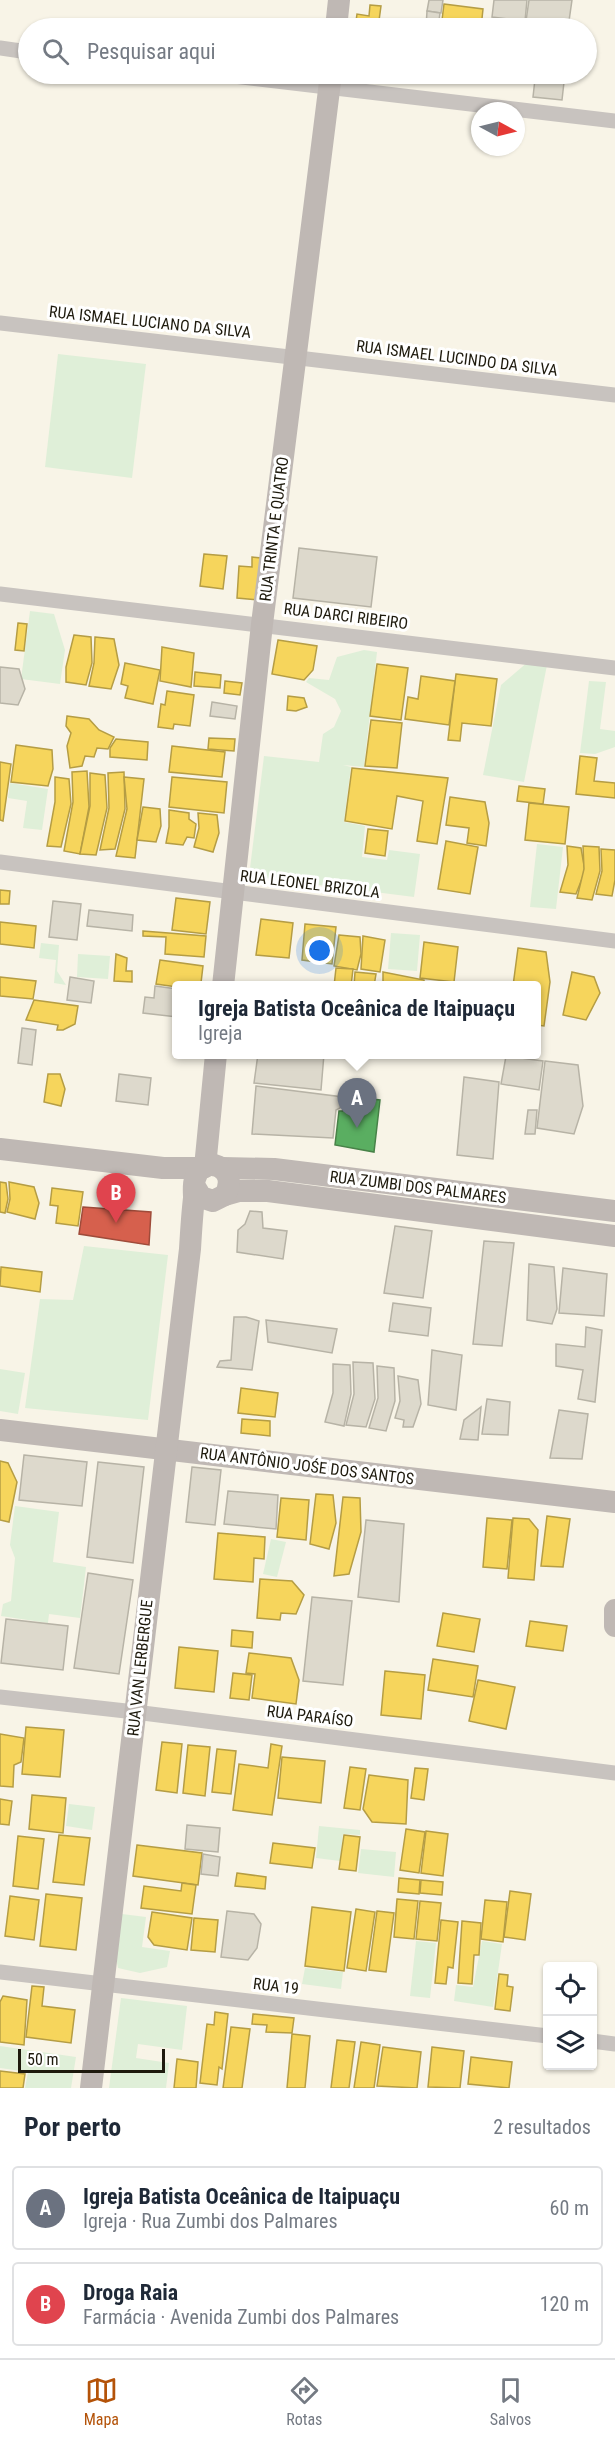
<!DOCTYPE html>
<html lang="pt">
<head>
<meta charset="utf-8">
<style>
  :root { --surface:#fff; --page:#f6f6f7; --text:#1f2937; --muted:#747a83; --line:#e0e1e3; --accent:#b45309 }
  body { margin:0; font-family:"Roboto Condensed",sans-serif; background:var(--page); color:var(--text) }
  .controls { position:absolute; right:18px; bottom:18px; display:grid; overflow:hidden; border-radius:6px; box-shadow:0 2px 4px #0004 }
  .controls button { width:54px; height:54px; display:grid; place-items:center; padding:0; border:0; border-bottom:2px solid var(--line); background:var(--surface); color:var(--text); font:30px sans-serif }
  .compass { position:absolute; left:471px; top:102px; width:54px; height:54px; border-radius:50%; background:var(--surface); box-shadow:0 2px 4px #0004; rotate:97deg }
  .scale { position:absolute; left:18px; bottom:15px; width:147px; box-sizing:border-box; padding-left:6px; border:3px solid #1e1a0d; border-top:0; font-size:16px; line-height:21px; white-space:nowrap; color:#1e1a0d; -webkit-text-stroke:4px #fff; paint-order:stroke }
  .you { position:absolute; left:320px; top:951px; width:21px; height:21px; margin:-15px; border:4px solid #fff; border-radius:50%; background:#1a73e8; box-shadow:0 0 0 9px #1a73e833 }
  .badge { display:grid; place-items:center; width:39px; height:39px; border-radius:50%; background:var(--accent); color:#fff; font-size:20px; font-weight:700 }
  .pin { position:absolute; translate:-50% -50px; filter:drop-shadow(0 2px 3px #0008) }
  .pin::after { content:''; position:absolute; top:32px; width:21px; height:18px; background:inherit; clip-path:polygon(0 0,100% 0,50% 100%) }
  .popup { position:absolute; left:172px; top:981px; width:369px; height:78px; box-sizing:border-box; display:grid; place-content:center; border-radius:6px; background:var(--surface); filter:drop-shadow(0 2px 4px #0005); font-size:20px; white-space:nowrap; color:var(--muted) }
  .popup b { font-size:22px; color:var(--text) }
  .popup::after { content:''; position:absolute; left:50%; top:100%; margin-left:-12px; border:12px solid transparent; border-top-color:var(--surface) }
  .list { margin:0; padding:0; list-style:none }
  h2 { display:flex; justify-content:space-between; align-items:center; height:78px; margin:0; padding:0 24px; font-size:26px }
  h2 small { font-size:20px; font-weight:400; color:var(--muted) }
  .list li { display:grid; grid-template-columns:39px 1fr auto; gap:18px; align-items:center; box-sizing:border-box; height:84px; margin:0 12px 12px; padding:0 12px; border:2px solid var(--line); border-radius:6px }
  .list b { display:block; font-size:22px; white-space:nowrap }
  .list p { margin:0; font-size:20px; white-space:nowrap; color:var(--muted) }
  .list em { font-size:20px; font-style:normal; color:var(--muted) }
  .icon { flex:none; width:33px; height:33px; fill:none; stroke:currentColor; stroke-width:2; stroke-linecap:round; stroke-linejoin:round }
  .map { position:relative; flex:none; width:615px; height:2088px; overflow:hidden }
  .search { position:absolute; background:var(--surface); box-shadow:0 2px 4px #0004; left:18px; right:18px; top:18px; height:66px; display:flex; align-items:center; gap:15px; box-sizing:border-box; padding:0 21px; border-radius:33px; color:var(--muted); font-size:22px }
  .sheet { height:270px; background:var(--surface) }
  nav { display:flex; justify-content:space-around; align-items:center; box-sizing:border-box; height:84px; border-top:2px solid var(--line); background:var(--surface); font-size:16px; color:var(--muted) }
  nav a { display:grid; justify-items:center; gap:3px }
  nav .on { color:var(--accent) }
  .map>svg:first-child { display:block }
  .green { fill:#dfefd8 }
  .homes { fill:#f6d55c; stroke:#b59d44; stroke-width:1.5 }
  .shops { fill:#d6604d; stroke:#9f4b3a; stroke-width:1.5 }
  .public { fill:#5aae61; stroke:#488248; stroke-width:1.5 }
  .building { fill:#ddd9cc; stroke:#b7b3a6; stroke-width:1.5 }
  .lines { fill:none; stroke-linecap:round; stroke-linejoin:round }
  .street { stroke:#c8c3bf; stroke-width:15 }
  .secondary { stroke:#bfb8b4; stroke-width:22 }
  .labels { text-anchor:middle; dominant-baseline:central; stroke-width:6; stroke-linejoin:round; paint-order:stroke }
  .street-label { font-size:16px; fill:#1e1a0d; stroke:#fff }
</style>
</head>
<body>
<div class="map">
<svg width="615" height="2088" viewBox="0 0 615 2088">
  <rect width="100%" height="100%" fill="#f8f4e7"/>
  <!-- green -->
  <g class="green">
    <path d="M58,354L146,364L132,478L45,467Z"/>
    <path d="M30,611L54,614L65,650L60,684L21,679Z"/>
    <path d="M364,650L377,652L364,767L343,765L351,767L344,822L365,826L362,857L387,860L389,850L420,854L414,897L249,876L264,756L319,762L323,734L334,727L341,711L335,699L306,682L309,678L329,680L337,657Z"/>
    <path d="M529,661L547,665L524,782L483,775L501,685Z"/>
    <path d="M589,681L606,682L600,729L615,731V747L595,754L580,753Z"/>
    <path d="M10,783L48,789L42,830L23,828L27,801L8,798Z"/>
    <path d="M537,844L563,847L556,909L530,907Z"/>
    <path d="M391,933L420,935L417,971L388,969Z"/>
    <path d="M41,943L59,945L57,971L66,985L54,983L56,960L39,958Z"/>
    <path d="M78,954L110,956L108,979L77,977Z"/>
    <path d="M84,1246L168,1255L148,1420L25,1408L40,1299L73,1300Z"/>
    <path d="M0,1369L25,1373L18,1414L0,1411Z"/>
    <path d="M15,1506L59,1512L53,1562L86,1567L80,1618L49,1614L48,1623L1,1616L3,1604L11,1601L15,1558L10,1545Z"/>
    <path d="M271,1539L286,1542L277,1577L263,1574Z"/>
    <path d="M69,1804L95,1807L92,1830L66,1826Z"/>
    <path d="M319,1826L360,1830V1835L343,1834L340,1861L316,1858Z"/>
    <path d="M361,1849L396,1852L394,1877L358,1873Z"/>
    <path d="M122,1914L146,1917L142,1947L170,1951L167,1967L140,1973L118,1968L116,1958Z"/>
    <path d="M416,1941L436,1943L430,1998L410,1996Z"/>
    <path d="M482,1941L502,1944L493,2007L454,2001L456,1985L473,1987Z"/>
    <path d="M305,1968L343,1972L341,1989L302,1984Z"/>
    <path d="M121,1998L187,2006L182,2050L138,2044L136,2058L169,2063L166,2088H109Z"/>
    <path d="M0,2046L76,2057L71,2088H25L28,2072L0,2068Z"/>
  </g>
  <!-- homes -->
  <g class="homes">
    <path d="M444,4L483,9L481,28H441Z"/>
    <path d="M370,5L381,6L378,28H355L357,14L369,16Z"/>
    <path d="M204,554L227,556L223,589L200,586Z"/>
    <path d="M252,557L261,558L258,600L237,598L239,566L252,567Z"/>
    <path d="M18,623L27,624L24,651L15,650Z"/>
    <path d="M74,635L91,637L92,663L86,685L66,682V667Z"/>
    <path d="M95,637L114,639L119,665L111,689L89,686L94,663Z"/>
    <path d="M278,640L317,646L313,670L304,680L272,674Z"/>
    <path d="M162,647L194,653L191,687L160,681Z"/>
    <path d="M125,663L160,670L153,704L125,698L128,686L121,684Z"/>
    <path d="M377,664L408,668L401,720L370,716Z"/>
    <path d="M195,672L221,675L220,688L194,686Z"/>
    <path d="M456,674L497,679L491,726L462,723L460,741L448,740Z"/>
    <path d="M421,676L455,681L449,725L405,719L408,697L418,699Z"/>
    <path d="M225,681L242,683L240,695L224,693Z"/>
    <path d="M167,691L194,695L190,726L174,724L173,729L158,727L161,704L165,705Z"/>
    <path d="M288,696L304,698L307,707L296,711L287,710Z"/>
    <path d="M67,716L89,719L99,730L114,737L108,749L97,748L94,757L85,756L82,766L70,768L67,746L71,733L66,726Z"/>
    <path d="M371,720L402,723L397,768L365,766Z"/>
    <path d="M209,738L235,739L234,751L208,749Z"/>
    <path d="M116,739L148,742L147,760L110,757V748Z"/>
    <path d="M16,745L52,750L53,769L48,786L11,782Z"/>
    <path d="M172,746L225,752L222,777L169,772Z"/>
    <path d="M580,756L597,758L594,781L615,783V798L576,794Z"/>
    <path d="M0,762L11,764L3,821L0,820Z"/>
    <path d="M352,768L448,778L437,844L417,841L423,801L397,796L392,829L345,821Z"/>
    <path d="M87,771L89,807L80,854L64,851L73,802L72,772Z"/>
    <path d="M124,772L125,809L115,849L100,850L109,808L108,773Z"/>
    <path d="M90,773L105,775L107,808L96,855L80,854L90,806Z"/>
    <path d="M55,777L69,779L71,804L61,847L47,846L55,802Z"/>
    <path d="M124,777L144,779L135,858L116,856L127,809Z"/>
    <path d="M172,777L227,782L224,813L169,807Z"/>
    <path d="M519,786L545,789L543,804L517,801Z"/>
    <path d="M450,797L485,802L489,823L486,846L467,843L469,828L446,825Z"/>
    <path d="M529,803L569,807L565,844L525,840Z"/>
    <path d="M143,807L160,809L161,826L156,842L137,840Z"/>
    <path d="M169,810L189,813V819L196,824L194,838L187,837L183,845L166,843L169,827Z"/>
    <path d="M198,813L217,815L219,833L213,852L194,847L199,828Z"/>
    <path d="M368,829L388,831L385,856L365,853Z"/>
    <path d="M446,841L478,847L470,894L438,889Z"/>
    <path d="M567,846L581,848L585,871L576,894L560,892L568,865Z"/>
    <path d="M583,846L599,847L600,871L592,900L577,898L584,869Z"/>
    <path d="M601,849L615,850V880L612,896L596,894L602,871Z"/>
    <path d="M0,890L10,891L9,904H0Z"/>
    <path d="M176,898L210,902L206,934L172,930Z"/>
    <path d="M261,919L293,923L289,958L256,955Z"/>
    <path d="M0,922L36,926L34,948L0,944Z"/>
    <path d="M305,924L336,927L332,964L302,960Z"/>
    <path d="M143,931L206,936L204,957L165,954L166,937L143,936Z"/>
    <path d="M339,935L360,937L361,954L357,970L334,966Z"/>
    <path d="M363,936L385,940L380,972L361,969Z"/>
    <path d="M424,942L458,947L454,982L420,978Z"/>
    <path d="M518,948L546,952L550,982L544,1026L537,1025V986H513Z"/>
    <path d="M116,954L127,958L126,971H132V982L114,981Z"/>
    <path d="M160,960L203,966L201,983L211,986H177V987L156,984Z"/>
    <path d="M336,968L353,969L351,986H334Z"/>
    <path d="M355,972L376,974L374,986H354Z"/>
    <path d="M383,972L424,980V986H383Z"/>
    <path d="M572,972L594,977L600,993L586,1020L563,1015Z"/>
    <path d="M0,977L36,981L33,999L0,996Z"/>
    <path d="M34,1000L78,1006L75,1024L63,1030H57L58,1025L26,1020Z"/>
    <path d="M48,1074H60L65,1089L61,1106L44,1102Z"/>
    <path d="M0,1182L6,1183L8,1199L5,1213L0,1212Z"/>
    <path d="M9,1182L34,1187L39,1203L35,1219L7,1212L10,1199Z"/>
    <path d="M52,1188L83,1192L78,1226L56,1223L58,1206L50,1205Z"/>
    <path d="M1,1267L42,1272L40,1292L0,1286Z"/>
    <path d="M241,1388L278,1393L275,1417L238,1413Z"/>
    <path d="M242,1419L270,1421V1436L241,1433Z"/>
    <path d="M0,1461L8,1463L17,1482L9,1522L0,1520Z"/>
    <path d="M316,1494L333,1495L336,1523L329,1549L310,1544Z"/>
    <path d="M343,1497L360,1498L361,1532L349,1574L334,1576Z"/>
    <path d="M281,1498L309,1500L306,1540L277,1537Z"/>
    <path d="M547,1516L570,1519L563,1567L541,1566Z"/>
    <path d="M487,1518L512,1520L507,1569L483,1567Z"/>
    <path d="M513,1518L529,1519L538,1530L534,1580L508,1578Z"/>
    <path d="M218,1533L265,1537L264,1559L254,1558L253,1582L214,1579Z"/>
    <path d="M260,1579L292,1581L304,1595L296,1614L281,1613L280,1620L257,1618Z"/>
    <path d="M443,1613L480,1619L474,1652L437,1646Z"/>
    <path d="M530,1621L567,1626L563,1651L526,1646Z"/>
    <path d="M232,1630L253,1632L252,1648L231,1646Z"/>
    <path d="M179,1647L218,1651L214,1692L175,1688Z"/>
    <path d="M249,1653L291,1658L299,1680L296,1704L252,1698L255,1674L246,1673Z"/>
    <path d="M433,1659L478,1666L473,1697L428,1690Z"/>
    <path d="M385,1671L425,1675L421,1719L381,1715Z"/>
    <path d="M233,1673L252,1675L249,1700L230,1698Z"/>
    <path d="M478,1680L515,1687L506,1729L469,1721Z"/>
    <path d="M26,1727L64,1730L60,1777L22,1774Z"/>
    <path d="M0,1734L24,1738L21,1762L14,1765L13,1787L0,1786Z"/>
    <path d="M162,1742L182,1744L177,1793L156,1790Z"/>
    <path d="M271,1744L282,1746L272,1815L233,1810L239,1764L268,1768Z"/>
    <path d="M188,1745L210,1747L205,1796L183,1793Z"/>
    <path d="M217,1749L236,1751L231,1794L212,1792Z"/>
    <path d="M282,1757L325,1761L321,1803L278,1798Z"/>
    <path d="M350,1767L366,1769L360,1810L344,1808Z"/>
    <path d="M415,1768L428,1769L424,1800L411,1798Z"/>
    <path d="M369,1775L408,1780L406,1824L372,1822L363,1809Z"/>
    <path d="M32,1795L66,1798L63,1833L29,1829Z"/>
    <path d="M0,1799L12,1801L9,1825L0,1824Z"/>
    <path d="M406,1829L425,1832L419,1873L400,1870Z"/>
    <path d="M426,1831L448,1834L443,1876L421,1873Z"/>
    <path d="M59,1835L90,1838L84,1885L53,1882Z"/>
    <path d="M344,1835L360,1837L356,1871L339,1869Z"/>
    <path d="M18,1836L44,1839L38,1889L13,1886Z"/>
    <path d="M273,1843L315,1848L312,1868L270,1863Z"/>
    <path d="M137,1845L202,1853L198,1885L133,1876Z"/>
    <path d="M237,1873L266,1877L265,1889L235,1886Z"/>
    <path d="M399,1878L420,1880L419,1894L398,1892Z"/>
    <path d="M421,1880L443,1882L442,1895L420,1893Z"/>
    <path d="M182,1883L196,1885L192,1914L141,1908L144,1886L181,1891Z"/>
    <path d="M510,1891L531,1894L525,1940L504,1937Z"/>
    <path d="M46,1894L82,1898L76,1950L40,1946Z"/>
    <path d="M10,1896L39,1900L34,1940L5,1936Z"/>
    <path d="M397,1899L418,1901L414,1939L394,1937Z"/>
    <path d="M485,1900L507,1902L503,1942L481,1939Z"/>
    <path d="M420,1901L441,1903L437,1941L416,1939Z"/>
    <path d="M312,1907L351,1912L344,1971L305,1966Z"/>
    <path d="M356,1909L375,1912L366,1971L347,1968Z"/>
    <path d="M377,1911L394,1913L386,1972L369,1970Z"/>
    <path d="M152,1912L192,1918L187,1950L154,1945L148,1937Z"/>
    <path d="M194,1918L218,1920L215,1952L191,1950Z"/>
    <path d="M441,1920L458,1922L453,1968L448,1967L446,1984L435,1983Z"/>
    <path d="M462,1921L481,1923L479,1955H474L472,1984L458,1983Z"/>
    <path d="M499,1974L508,1975L507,1986L513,1987L510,2011L495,2009Z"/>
    <path d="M32,1986L44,1987L42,2006L75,2010L71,2043L26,2037Z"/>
    <path d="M3,1996L27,2000L24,2045L0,2042V2002Z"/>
    <path d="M215,2012L228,2014L222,2069L219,2067L217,2085L200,2083L207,2024L214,2025Z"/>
    <path d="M253,2014L294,2018L292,2033L266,2032L267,2025L252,2024Z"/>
    <path d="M231,2027L250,2029L242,2088H223Z"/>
    <path d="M292,2034L310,2036L305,2088H287Z"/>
    <path d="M337,2040L355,2042L349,2088H331Z"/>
    <path d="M361,2042L380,2045L374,2088H354Z"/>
    <path d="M383,2047L421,2052L417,2088L377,2086Z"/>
    <path d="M432,2047L464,2051L460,2088L428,2087Z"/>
    <path d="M471,2057L512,2062L509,2088L468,2084Z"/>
    <path d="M177,2059L198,2062L196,2088H174Z"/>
    <path d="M0,2071L25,2074L23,2088H0Z"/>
  </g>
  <!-- shops -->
  <path class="shops" d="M83,1207L151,1212L149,1245L79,1234Z"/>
  <!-- public -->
  <path class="public" d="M346,1096L380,1100L374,1152L335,1145L339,1111H343Z"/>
  <!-- building -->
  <g class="building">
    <path d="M429,0H443L441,13L427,11Z"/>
    <path d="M494,0H527L525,21L492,17Z"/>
    <path d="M529,0H572L568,28H525Z"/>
    <path d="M427,11L440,13L438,28L426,27Z"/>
    <path d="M535,79L564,82L562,100L533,97Z"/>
    <path d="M299,548L377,557L371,607L293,598Z"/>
    <path d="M0,667L19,669L25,689L18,705L0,703Z"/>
    <path d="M212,702L237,706L235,719L210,716Z"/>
    <path d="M53,901L81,904L77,940L49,937Z"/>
    <path d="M89,910L133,915L132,931L87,926Z"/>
    <path d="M70,977L94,981L91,1003L67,1000Z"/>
    <path d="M155,986L177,989V1017L143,1013L145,997L154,998Z"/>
    <path d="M22,1028L36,1030L32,1065L18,1063Z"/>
    <path d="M258,1054H324L321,1090L254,1083Z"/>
    <path d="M506,1056L543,1061L539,1090L501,1084Z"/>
    <path d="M545,1061L578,1065L583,1106L574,1134L537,1128Z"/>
    <path d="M119,1074L151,1078L148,1105L116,1101Z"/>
    <path d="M464,1077L499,1082L493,1159L457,1155Z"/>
    <path d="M256,1086L343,1097L340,1108L336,1110L333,1138L252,1134Z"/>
    <path d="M528,1110H537L535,1134H525Z"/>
    <path d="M250,1211L262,1212L263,1228L287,1231L283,1259L237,1252L238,1230L245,1224Z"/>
    <path d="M395,1226L432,1231L423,1298L384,1293Z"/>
    <path d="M484,1241L514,1243L502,1346L473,1344Z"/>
    <path d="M529,1264L554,1267L557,1309L552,1324L527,1320Z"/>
    <path d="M563,1268L607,1274L604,1316L559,1313Z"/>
    <path d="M393,1303L431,1308L428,1336L389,1331Z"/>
    <path d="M234,1317H246L259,1321L252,1370L217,1367L220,1361L231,1360Z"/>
    <path d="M266,1320L337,1329L332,1353L268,1342Z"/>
    <path d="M586,1327L602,1330L595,1402L578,1399L583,1370L556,1366V1344L585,1347Z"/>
    <path d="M432,1350L462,1355L456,1410L428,1405Z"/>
    <path d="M353,1362L373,1363L375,1399L366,1427L346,1425L354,1394Z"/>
    <path d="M333,1364L350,1365L351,1394L344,1426L325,1422L333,1393Z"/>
    <path d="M377,1366L394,1368L395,1401L386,1431L369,1428L378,1398Z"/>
    <path d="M398,1376L418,1380L421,1404L413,1427H403L404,1420L395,1418L400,1401Z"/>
    <path d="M487,1399L510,1402L508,1435L482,1434Z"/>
    <path d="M481,1407L478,1440L460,1439L464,1420Z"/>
    <path d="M559,1410L588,1414L582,1459L550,1458Z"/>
    <path d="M24,1455L87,1462L82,1506L19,1500Z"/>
    <path d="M98,1462L144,1467L133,1563L87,1557Z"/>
    <path d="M192,1467L221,1470L215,1525L186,1522Z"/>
    <path d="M228,1491L278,1495L276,1529L224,1524Z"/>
    <path d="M366,1520L404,1524L399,1602L358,1597Z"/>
    <path d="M88,1573L133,1580L119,1674L74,1668Z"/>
    <path d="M312,1597L352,1601L343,1685L303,1681Z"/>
    <path d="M6,1619L68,1626L63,1670L1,1663Z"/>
    <path d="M187,1825L220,1828L218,1852L185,1849Z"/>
    <path d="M203,1854L220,1857L218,1876L201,1874Z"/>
    <path d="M227,1911L254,1914L261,1924L257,1948L248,1960L221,1957Z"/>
  </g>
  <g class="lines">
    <!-- street -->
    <g class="street">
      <path d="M0,48L28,52"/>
      <path d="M217,74L615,121"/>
      <path d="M0,323L615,395"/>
      <path d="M0,594L615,668"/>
      <path d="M0,862L615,941"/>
      <path d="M0,1697L135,1712L615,1773"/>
      <path d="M0,1972L548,2036"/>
      <path d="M592,2041L615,2044"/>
    </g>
    <!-- secondary -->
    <g class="secondary">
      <path d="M336,28L339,0"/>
      <path d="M223,986L262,624L331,74"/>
      <path d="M0,1149L163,1168H202"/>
      <path d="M205,1167L216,1054"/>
      <path d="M222,1168L274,1169L615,1211"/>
      <path d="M225,1195L239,1191H268L615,1236"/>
      <path d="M0,1430L615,1502"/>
      <path d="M615,1610V1626"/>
      <path d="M91,2088L190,1249C191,1232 192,1215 194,1198C194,1192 193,1185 195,1179C201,1153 241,1166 225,1195L213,1201L201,1197L195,1187"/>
    </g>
  </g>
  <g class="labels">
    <!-- street labels -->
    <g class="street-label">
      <text transform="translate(150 322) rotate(6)">RUA ISMAEL LUCIANO DA SILVA</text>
      <text transform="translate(457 358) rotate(7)">RUA ISMAEL LUCINDO DA SILVA</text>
      <text transform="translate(274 529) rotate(-83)">RUA TRINTA E QUATRO</text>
      <text transform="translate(346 616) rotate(7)">RUA DARCI RIBEIRO</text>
      <text transform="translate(310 884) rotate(7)">RUA LEONEL BRIZOLA</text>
      <text transform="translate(418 1187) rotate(7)">RUA ZUMBI DOS PALMARES</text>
      <text transform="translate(307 1466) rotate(7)">RUA ANTÔNIO JOŚE DOS SANTOS</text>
      <text transform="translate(140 1668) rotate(-84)">RUA VAN LERBERGUE</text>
      <text transform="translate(310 1716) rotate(7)">RUA PARAÍSO</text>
      <text transform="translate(276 1986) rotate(7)">RUA 19</text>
    </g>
  </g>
</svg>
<div class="controls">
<button><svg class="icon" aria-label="locate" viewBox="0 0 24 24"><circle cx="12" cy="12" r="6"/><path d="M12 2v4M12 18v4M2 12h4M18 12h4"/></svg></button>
<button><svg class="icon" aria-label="layers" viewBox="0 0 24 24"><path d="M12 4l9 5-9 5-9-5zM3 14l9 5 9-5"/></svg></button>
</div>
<svg class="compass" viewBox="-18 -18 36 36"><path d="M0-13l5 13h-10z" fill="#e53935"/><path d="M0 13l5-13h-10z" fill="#747a83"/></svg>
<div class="scale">50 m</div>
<div class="you"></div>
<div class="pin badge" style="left:357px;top:1128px;background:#6b7280">A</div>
<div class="popup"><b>Igreja Batista Oceânica de Itaipuaçu</b>Igreja</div>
<div class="pin badge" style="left:116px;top:1223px;background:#e0444e">B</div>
<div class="search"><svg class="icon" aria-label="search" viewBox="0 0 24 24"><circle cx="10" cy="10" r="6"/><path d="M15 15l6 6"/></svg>Pesquisar aqui</div>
</div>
<section class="sheet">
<h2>Por perto<small>2 resultados</small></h2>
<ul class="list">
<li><span class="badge" style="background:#6b7280">A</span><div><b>Igreja Batista Oceânica de Itaipuaçu</b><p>Igreja · Rua Zumbi dos Palmares</p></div><em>60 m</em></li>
<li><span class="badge" style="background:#e0444e">B</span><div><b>Droga Raia</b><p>Farmácia · Avenida Zumbi dos Palmares</p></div><em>120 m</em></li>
</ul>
</section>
<nav>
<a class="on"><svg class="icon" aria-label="map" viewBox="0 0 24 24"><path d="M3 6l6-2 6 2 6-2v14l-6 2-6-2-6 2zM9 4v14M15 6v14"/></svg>Mapa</a>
<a><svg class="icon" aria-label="directions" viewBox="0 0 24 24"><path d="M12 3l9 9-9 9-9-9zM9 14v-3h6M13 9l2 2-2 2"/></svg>Rotas</a>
<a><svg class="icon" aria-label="saved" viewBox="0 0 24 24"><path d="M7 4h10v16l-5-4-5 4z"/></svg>Salvos</a>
</nav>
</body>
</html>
